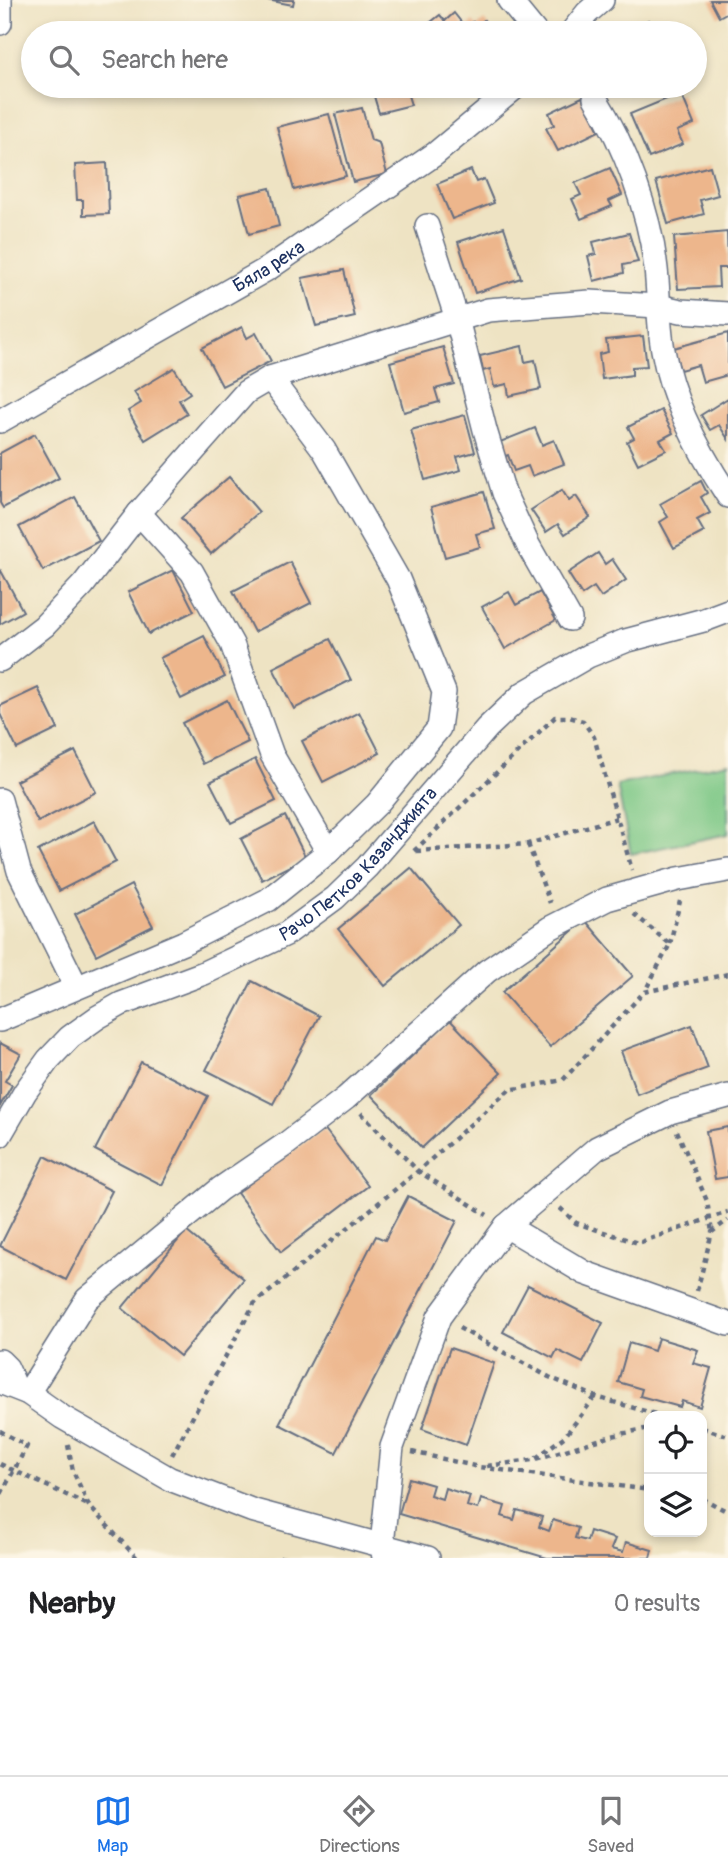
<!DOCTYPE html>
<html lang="en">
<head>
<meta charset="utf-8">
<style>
  :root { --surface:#fff; --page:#f6f6f6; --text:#202124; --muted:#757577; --line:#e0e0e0; --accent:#1a73e8 }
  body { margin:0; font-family:Pangolin,sans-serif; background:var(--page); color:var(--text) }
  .controls { position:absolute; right:21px; bottom:21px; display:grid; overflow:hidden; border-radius:14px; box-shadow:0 4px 10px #0003 }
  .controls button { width:63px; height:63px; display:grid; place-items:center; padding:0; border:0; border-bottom:2px solid var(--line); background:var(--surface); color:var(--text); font:35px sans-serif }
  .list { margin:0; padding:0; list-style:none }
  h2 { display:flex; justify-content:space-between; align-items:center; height:91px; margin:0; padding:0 28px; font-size:30px }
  h2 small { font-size:23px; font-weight:400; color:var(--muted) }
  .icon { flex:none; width:38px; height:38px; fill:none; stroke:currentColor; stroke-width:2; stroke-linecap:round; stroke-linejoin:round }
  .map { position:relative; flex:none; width:728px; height:1558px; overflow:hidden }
  .search { position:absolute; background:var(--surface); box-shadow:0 4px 10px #0003; left:21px; right:21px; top:21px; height:77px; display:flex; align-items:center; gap:18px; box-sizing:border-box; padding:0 24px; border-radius:38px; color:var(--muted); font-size:26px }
  .sheet { height:217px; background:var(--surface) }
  nav { display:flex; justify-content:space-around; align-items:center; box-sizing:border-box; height:98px; border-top:2px solid var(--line); background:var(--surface); font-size:19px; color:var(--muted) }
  nav a { display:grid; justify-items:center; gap:4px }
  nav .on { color:var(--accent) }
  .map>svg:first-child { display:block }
  .green { fill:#7cc785; stroke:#4c7b72; stroke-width:2 }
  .building { fill:#edb68c }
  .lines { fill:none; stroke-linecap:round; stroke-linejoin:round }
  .minor-casing { stroke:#656e81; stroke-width:26 }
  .path { stroke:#656e81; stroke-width:4.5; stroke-dasharray:5 5; stroke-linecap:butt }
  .minor { stroke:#fff; stroke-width:23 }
  .labels { text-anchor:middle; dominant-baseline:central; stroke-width:5; stroke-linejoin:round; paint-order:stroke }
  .street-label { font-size:19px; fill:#1b2f5e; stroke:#fcf5e5 }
</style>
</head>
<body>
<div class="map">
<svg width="728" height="1558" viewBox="0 0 728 1558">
  <rect width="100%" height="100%" fill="#fcf5e5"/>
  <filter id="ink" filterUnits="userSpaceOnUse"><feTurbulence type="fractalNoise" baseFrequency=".0143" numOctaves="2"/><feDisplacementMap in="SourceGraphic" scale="14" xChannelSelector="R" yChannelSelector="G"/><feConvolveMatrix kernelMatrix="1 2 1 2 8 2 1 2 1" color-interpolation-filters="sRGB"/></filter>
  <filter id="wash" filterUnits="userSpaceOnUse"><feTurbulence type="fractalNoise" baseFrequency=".00686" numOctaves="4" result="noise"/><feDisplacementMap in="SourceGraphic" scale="28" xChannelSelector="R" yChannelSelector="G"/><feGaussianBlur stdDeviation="1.57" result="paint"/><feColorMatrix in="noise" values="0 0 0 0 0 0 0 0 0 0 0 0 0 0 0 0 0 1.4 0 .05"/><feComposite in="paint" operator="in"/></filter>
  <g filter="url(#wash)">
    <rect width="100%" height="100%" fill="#eee3c3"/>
    <!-- green -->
    <path class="green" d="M728,763V834L631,854L617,785Z"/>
    <g id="blocks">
      <!-- building -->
      <g class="building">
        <path d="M267,0H294L293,5Z"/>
        <path d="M710,0H728V12L719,17Z"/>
        <path d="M454,13L466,28L473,22L477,27L484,20L494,33H417L440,15L445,21Z"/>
        <path d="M648,20L656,33H626Z"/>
        <path d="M371,86H405L411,105L379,113Z"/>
        <path d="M681,93L694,124L677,131L683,144L649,158L630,114Z"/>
        <path d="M582,97L599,131L558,151L546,128L554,125L549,113Z"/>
        <path d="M362,108L371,140L379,143L387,174L353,182L335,114Z"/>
        <path d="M329,114L346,176L294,190L277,127Z"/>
        <path d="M107,163L109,214L83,215V200H77L75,165Z"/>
        <path d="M710,166L718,195L700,200L704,214L668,224L656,181Z"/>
        <path d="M610,168L622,195L609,201L612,206L581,219L572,199L581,195L575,183Z"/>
        <path d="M471,170L476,182L484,179L494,203L452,219L437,184Z"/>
        <path d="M270,188L279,226L249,234L239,195Z"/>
        <path d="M504,227L521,278L475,293L458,242Z"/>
        <path d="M727,232L728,268H718L719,287L678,289L674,237Z"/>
        <path d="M629,233L638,262L623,265L624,273L594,281L588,256L596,254L593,242Z"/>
        <path d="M344,270L355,317L316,326L302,278Z"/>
        <path d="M242,327L247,338L256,333L271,361L222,386L202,348Z"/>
        <path d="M728,333V375L703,382L698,365L680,370L674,348Z"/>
        <path d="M643,336L647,366L632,367V375L602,379L599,354L608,352L606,340Z"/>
        <path d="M522,346L525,362L535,360L541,389L509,396L507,384L494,387L490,369L483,371L480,356Z"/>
        <path d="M443,347L454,384L435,389L439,402L404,412L390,362Z"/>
        <path d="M174,368L190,393L179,400L187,414L145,440L128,411L141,403L134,392Z"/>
        <path d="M728,398V439L719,425L710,430L701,415Z"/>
        <path d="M661,410L673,433L660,440L666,450L638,464L627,442L634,438L628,427Z"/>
        <path d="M465,415L475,452L457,457L461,470L425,480L411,430Z"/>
        <path d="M535,428L542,445L554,440L564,464L532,476L528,466L514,471L508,455L500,458L495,444Z"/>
        <path d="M35,434L59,478L3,508L0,503V453Z"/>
        <path d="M229,477L259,512L211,554L181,518Z"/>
        <path d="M701,481L707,493L701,497L710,513L697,520L704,532L674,548L660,522L668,517L660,504Z"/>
        <path d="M562,490L569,501L576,496L590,517L565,534L558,524L546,532L531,510Z"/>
        <path d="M484,492L495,529L476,534L480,547L445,557L431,507Z"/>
        <path d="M75,497L99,541L43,571L19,527Z"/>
        <path d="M598,553L605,564L612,559L626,580L601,597L594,587L582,595L568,573Z"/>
        <path d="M290,562L311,603L254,632L233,591Z"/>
        <path d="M0,569L23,611L0,624Z"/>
        <path d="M173,570L194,611L149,634L128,592Z"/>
        <path d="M509,592L516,605L540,592L556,620L505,649L482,607Z"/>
        <path d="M204,636L225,677L181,699L160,658Z"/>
        <path d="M330,639L351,680L294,709L273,668Z"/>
        <path d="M38,688L58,729L17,749L0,714V706Z"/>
        <path d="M227,700L248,742L203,764L182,723Z"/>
        <path d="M359,712L380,753L323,782L302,741Z"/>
        <path d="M75,751L96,792L38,822L16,781Z"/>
        <path d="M255,759L276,801L231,823L210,782Z"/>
        <path d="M285,816L306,858L262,880L241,839Z"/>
        <path d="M94,821L116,862L59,891L38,851Z"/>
        <path d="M411,868L459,925L385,986L338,929Z"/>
        <path d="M131,885L153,926L96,955L75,914Z"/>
        <path d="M585,920L633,976L550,1047L502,992Z"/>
        <path d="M252,981L319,1016L273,1104L206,1070Z"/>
        <path d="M450,1020L501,1073L422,1148L371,1095Z"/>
        <path d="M692,1025L708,1068L637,1094L621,1051Z"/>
        <path d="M0,1043L21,1054L5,1081L12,1085L0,1106Z"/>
        <path d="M141,1062L208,1096L162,1185L95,1150Z"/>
        <path d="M728,1127V1177L715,1179L706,1131Z"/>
        <path d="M324,1128L368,1186L281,1252L237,1193Z"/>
        <path d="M45,1156L112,1191L66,1280L0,1246Z"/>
        <path d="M408,1196L457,1221L336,1453L279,1424L376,1236L385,1240Z"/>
        <path d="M186,1231L244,1279L180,1356L122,1308Z"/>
        <path d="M528,1285L603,1323L583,1363L557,1350L553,1358L503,1332Z"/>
        <path d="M658,1338L698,1350L693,1363L711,1368L700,1407L682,1401L680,1407L640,1396L642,1389L618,1382L629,1343L654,1351Z"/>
        <path d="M450,1348L494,1363L466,1445L422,1429Z"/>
        <path d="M409,1478L433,1485L430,1495L442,1499L445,1488L470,1496L467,1506L478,1509L481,1499L505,1506L502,1516L514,1520L517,1510L542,1517L539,1527L549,1531L553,1520L578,1528L575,1538L587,1541L590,1531L615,1539L611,1549L623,1552L626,1542L652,1550L650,1558H547L399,1514Z"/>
      </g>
    </g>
  </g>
  <g filter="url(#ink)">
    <use href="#blocks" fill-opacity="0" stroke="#656e81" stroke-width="2"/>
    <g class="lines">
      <!-- minor casing -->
      <g class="minor-casing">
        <g id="minor">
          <path d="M509,0L536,33"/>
          <path d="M0,23V0"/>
          <path d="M571,33L587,13L602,0"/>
          <path d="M595,98C625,145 650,214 656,269C659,296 658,323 663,350C672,402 699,452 728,496"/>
          <path d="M427,226L457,319L485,430L504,493L528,545L570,619"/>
          <path id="s1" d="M0,421L269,268L435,154L517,86"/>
          <path d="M139,513L192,572L232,644L272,755L328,852"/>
          <path d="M0,660L44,626L83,585L139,513L246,392L270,378L488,310L590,302L658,306L681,311L728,314"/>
          <path d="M0,800L19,871L76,986"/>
          <path d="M0,1020L183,943L268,900L328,852L377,804L439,728L444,692L398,579L324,450L270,378"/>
          <path id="s2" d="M0,1135L25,1092L48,1060L70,1037L98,1017L121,1004L204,973L286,934L335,898L367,867L487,728L524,693L588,656L625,641L704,620L728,611"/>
          <path d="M506,1226L585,1273L728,1324"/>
          <path d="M0,1361L7,1368L15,1386"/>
          <path d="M0,1382L28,1393L62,1417L170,1479L251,1510L428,1558"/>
          <path d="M28,1393L87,1299L220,1189L286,1144L346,1098L487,971L550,928L607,899L678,879L728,870"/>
          <path d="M384,1558L382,1545L392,1447L439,1317L506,1226L597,1148L670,1112L728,1096"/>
        </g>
      </g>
      <!-- path -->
      <g class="path">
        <path d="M528,844L550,903"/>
        <path d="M414,851L555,717H569L583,721L594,737L632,870"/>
        <path d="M416,851L528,844L617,818"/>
        <path d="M634,914L670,944L645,991"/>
        <path d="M670,944L680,901"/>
        <path d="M361,1113L418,1171L487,1215"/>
        <path d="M677,1131L707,1201L712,1232"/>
        <path d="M560,1208L576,1223L638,1243L728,1212"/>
        <path d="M697,1291L712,1232L728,1220"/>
        <path d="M459,1328L549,1377L596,1397L662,1416"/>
        <path d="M702,1428L728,1436"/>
        <path d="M0,1431L27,1446L0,1496"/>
        <path d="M68,1445L73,1471L89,1506L137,1558"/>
        <path d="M412,1452L479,1467L649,1490"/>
        <path d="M172,1455L254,1304L418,1171L509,1090L563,1080L644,992L728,974"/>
        <path d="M536,1458L565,1436L595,1397"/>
        <path d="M0,1464L88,1505"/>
        <path d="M487,1466L532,1460L612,1436L649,1428"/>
        <path d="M702,1498L728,1512"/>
        <path d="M280,1558H284"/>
      </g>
      <!-- minor -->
      <use href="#minor" class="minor"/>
    </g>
  </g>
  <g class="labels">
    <!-- street labels -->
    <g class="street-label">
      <text stroke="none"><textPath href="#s1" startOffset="310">Бяла река</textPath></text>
      <text stroke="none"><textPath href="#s2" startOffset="462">Рачо Петков Казанджията</textPath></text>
    </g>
  </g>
</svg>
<div class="controls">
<button><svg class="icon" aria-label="locate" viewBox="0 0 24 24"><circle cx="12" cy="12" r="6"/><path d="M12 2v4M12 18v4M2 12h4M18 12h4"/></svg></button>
<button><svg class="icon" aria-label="layers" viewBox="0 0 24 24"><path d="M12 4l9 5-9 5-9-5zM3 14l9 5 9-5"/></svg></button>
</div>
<div class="search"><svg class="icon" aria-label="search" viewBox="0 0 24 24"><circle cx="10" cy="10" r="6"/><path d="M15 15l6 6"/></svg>Search here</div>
</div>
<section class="sheet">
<h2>Nearby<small>0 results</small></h2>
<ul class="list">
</ul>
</section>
<nav>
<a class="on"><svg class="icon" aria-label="map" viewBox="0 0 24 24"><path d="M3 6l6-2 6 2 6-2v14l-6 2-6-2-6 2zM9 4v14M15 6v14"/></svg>Map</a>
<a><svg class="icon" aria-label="directions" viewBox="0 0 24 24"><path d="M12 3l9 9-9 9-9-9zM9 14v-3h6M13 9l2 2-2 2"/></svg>Directions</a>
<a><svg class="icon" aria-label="saved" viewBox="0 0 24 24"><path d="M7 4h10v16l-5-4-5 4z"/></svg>Saved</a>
</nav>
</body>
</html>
